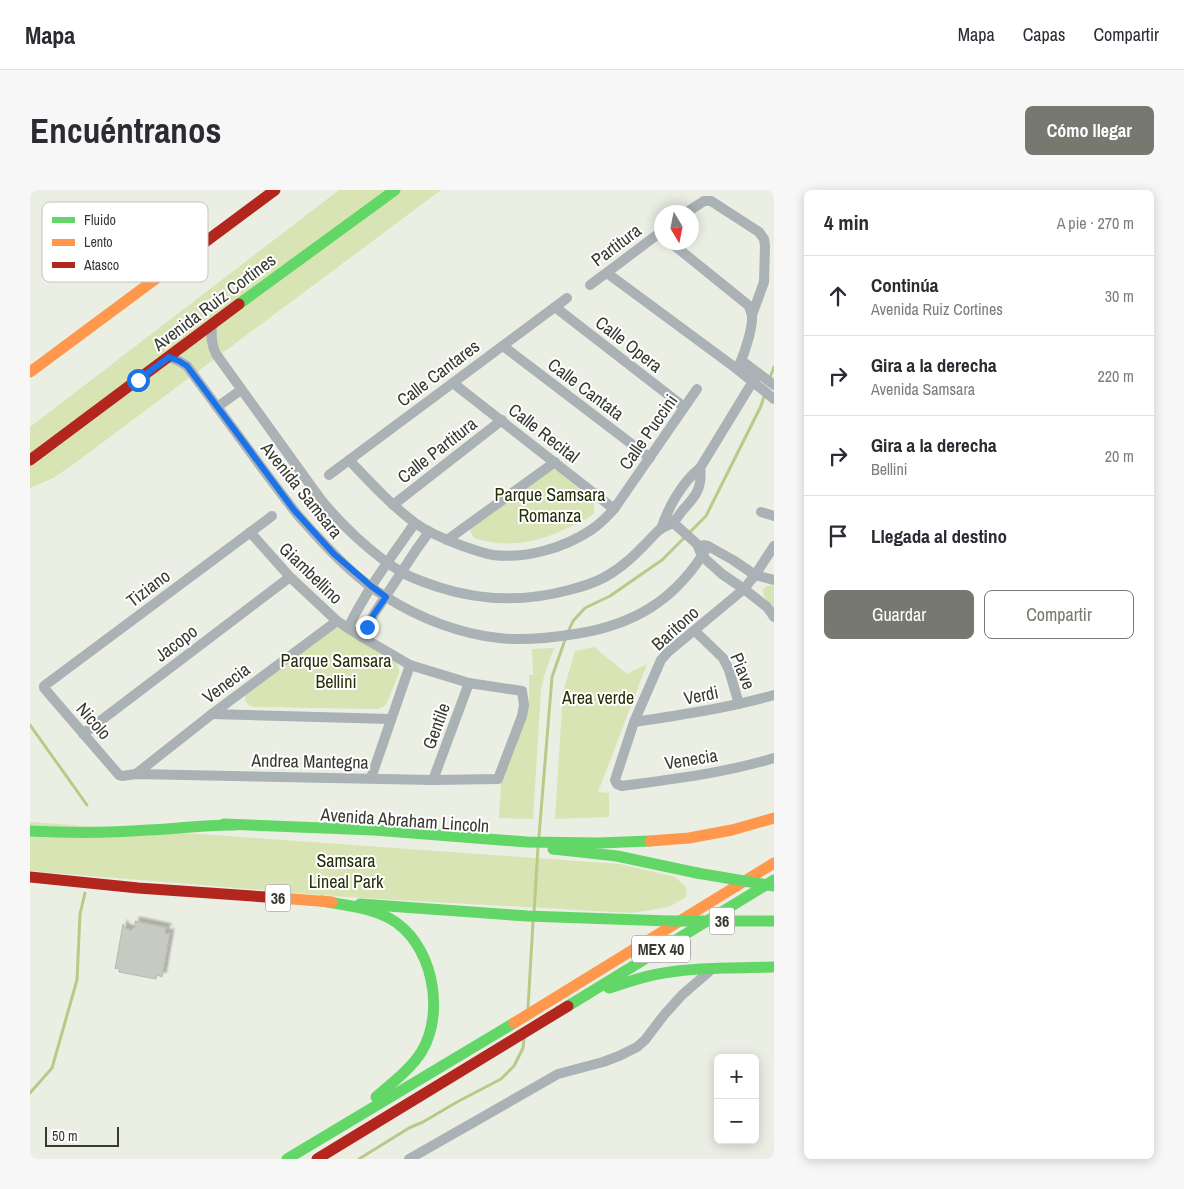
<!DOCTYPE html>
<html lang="es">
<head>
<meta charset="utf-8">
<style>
  :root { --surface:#fff; --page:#f7f7f7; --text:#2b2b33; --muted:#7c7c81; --line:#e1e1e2; --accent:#777970 }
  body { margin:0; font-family:"Archivo Narrow",sans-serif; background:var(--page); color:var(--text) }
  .controls { position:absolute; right:15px; bottom:15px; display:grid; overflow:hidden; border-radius:8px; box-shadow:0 2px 12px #0003 }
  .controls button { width:45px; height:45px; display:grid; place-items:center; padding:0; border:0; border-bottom:1px solid var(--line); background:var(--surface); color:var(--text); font:25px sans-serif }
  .compass { position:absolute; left:624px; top:15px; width:45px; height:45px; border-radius:50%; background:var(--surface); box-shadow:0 2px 12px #0003; rotate:170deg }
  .scale { position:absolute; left:15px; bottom:12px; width:74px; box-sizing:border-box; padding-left:5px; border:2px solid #383a32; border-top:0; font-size:14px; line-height:18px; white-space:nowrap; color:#383a32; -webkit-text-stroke:4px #fff; paint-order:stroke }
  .stop { position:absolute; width:15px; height:15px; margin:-11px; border:4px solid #1a73e8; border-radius:50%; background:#fff }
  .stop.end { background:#1a73e8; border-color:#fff; box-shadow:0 1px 5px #0008 }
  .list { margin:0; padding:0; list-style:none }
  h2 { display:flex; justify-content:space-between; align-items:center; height:65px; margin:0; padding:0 20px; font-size:21px }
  h2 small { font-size:16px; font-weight:400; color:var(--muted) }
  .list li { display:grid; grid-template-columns:32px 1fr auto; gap:15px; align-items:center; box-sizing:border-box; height:80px; padding:0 20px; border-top:1px solid var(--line) }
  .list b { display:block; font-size:19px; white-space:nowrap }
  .list p { margin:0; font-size:16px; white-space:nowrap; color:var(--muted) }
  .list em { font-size:16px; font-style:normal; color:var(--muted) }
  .actions { display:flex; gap:10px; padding:15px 20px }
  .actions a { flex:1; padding:11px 0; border:1px solid var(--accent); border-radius:8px; text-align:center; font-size:18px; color:var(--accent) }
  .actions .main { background:var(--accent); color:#fff }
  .icon { flex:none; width:28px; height:28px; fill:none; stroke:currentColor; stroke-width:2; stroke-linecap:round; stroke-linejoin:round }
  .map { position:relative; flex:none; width:744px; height:969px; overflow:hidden; border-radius:8px }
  header { display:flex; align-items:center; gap:30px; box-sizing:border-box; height:70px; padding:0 25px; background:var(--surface); border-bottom:1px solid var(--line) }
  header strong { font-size:24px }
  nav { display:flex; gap:28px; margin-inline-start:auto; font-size:18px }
  .intro { display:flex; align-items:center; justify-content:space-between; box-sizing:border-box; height:120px; padding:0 30px }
  h1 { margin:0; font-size:35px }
  .button { padding:12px 22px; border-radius:8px; background:var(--accent); color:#fff; font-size:18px; font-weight:700 }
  main { display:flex; gap:30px; padding:0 30px }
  aside { flex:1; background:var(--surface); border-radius:8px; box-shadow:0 2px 12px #0003 }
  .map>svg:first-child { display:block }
  .green { fill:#d8e4b4 }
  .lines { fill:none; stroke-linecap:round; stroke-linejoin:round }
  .stream { stroke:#bbc988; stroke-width:3 }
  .building { fill:#c7cac1; stroke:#b6b9b0; filter:url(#shadow) }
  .street { stroke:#aab2b6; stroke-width:10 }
  .fast { stroke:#63d668; stroke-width:11 }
  .slow { stroke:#ff974d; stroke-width:11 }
  .jam { stroke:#b3261e; stroke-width:11 }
  .fast-bridge { stroke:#63d668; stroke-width:11 }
  .route { stroke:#1a73e8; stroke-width:6 }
  .labels { text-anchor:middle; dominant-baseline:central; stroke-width:4; stroke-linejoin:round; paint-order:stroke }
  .shield { fill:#fff; stroke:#747570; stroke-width:1 }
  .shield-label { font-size:16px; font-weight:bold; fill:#383a32 }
  .street-label { font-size:18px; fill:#383a32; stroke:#fff }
  .park-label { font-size:18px; fill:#272e07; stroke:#fff }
  .key { fill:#fff; stroke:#c3c4c2; stroke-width:1 }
  .key-label { font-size:14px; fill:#383a32 }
</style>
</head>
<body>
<header>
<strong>Mapa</strong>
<nav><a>Mapa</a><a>Capas</a><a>Compartir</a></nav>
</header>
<div class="intro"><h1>Encuéntranos</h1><a class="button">Cómo llegar</a></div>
<main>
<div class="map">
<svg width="744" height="969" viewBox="0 0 744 969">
  <defs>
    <filter id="shadow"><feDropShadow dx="4" dy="-4" stdDeviation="1" flood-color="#0004"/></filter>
  </defs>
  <rect width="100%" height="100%" fill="#ebeee3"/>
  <!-- green -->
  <g class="green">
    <path d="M309,0H411L41,276L23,288L0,298V237Z"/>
    <path d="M523,279L530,283L564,312V323L560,327C521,347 489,362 444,348L440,341L441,337Z"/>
    <path d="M742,395L744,396V419C739,413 732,407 733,399L737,396Z"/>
    <path d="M305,438L311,439L367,473L369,479V483L356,515L348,519L225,517C218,516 214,512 215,504Z"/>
    <path d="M564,457L597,484L617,474L568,602L579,603V627L525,629L533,502L545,461Z"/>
    <path d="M524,458L514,486L511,500L503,629L469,628L471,592L497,515L499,508V485H503L502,459Z"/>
    <path d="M0,632L590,674L645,687L657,698L656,707L639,717L601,723L316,707L0,681Z"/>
  </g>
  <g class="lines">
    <!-- stream -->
    <g class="stream">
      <path d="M739,190L744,177"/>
      <path d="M538,442L543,431L555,418L580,406L632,370L676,326L731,216L735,203"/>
      <path d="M0,535L57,615"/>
      <path d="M509,646L522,487L536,447"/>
      <path d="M504,723L508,657"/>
      <path d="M498,818L503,732"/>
      <path d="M0,903L22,878L47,790L50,724L55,703"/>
      <path d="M329,969L379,938L393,932L427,912L471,889L484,876L493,858L494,849"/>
    </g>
  </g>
  <!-- building -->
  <path class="building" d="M105,731L138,738L135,739V743L138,744L140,742L132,787L128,785L126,787V789L89,782V779L87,778L85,779L93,734L95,738L101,740L105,737Z"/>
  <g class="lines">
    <!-- street -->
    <g class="street">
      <path d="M657,22L674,11H681L729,42L734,49L735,56L734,92L722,125"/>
      <path d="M640,52L718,115C720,118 721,122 722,126C723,138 713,169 707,179"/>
      <path d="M577,83L707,179L744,209"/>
      <path d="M560,95L587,75L632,41"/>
      <path d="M525,117L654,217"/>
      <path d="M182,134C181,145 181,154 186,164L289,307C310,334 343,365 373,383C384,389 396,393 408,397C451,411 495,412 539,400C551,397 564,393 575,387C597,375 611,358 629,340C633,337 638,336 642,333C646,330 649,325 652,321C665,307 673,298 670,278"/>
      <path d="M473,156L620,268"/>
      <path d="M139,167L149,171L157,176C179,206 202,237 224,267C237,285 250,302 263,319C269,327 276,334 283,342C305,366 328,390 356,407C389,428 430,444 469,448C494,451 520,448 545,444C605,435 647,409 678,356"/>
      <path d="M712,171L744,195"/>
      <path d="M423,193L584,319"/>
      <path d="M187,217L211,200"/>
      <path d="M319,270C340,292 361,315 385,333C399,343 414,349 430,355C441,359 452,363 463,365C496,369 534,358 561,340C570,334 577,327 584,319L667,199"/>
      <path d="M299,285L537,108"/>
      <path d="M363,315L472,230"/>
      <path d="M731,322L744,326"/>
      <path d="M638,328L667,354L672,366L692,384L714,399L737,417L744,427"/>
      <path d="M631,339C638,318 652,292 670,278L728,183"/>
      <path d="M220,342L260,387L307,431L332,447L380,475L439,493L492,501L494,515L492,526L468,589L403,590L106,584L92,586L89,585L14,498V496L242,326"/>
      <path d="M417,350L525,272"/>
      <path d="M674,355L678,356L703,370L725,385L744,390"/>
      <path d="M744,356L725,385L714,399L638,462L631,470L604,532L585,590L587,594L592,596C643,589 695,583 744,568"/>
      <path d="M318,438C336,401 361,367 385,333"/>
      <path d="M665,441L693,468L699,480L709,514"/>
      <path d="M332,447L344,424L386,360L399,342"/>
      <path d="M182,524L360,529"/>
      <path d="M604,532C651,525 698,518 744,505"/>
      <path d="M53,544L260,387"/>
      <path d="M106,584L182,524L307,431"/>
      <path d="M341,588L380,475"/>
      <path d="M403,590L439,493"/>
      <path d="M379,969L528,884L573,872L589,866L607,857L615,850L634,825L652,805L682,779"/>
    </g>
    <!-- fast -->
    <g class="fast">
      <path d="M209,114L365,0"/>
      <path d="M194,634L344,640L497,652L569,653L620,651"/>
      <path d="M0,641C39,643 79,643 118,640C148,639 177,634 206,635"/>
      <path d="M523,659L587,666L667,683"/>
      <path d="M292,711C314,715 338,717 359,728C402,751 416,820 392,861C381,879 362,893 346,907"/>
      <path d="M330,714L497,726L639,731"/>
      <path d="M579,798C595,793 611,787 628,784C666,777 705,778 744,777"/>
      <path d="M538,816L744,690"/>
      <path d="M257,969L484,833"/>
    </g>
    <!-- slow -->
    <g class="slow">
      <path d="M0,182L155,67"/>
      <path d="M620,651L659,648L702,640L744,628"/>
      <path d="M236,707L302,712"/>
      <path d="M484,833L744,673"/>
    </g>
    <!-- jam -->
    <g class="jam">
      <path d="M155,67L245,0"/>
      <path d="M0,270L209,114"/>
      <path d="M0,687L108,698L236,707"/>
      <path d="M287,969L538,816"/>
    </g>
    <!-- fast-bridge -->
    <g class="fast-bridge">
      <path d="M667,683L744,696"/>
      <path d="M639,731H744"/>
    </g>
  </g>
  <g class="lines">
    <!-- route -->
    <path class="route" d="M108,190L139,167L149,171L157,176L264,320L304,364L341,396L356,407L344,424L337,437"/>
  </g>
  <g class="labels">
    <!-- shield labels -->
    <g class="shield">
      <rect x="235.5" y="694.5" width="25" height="27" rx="4"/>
      <rect x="679.5" y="717.5" width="25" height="27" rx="4"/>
      <rect x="602" y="745.5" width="58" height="27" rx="4"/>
    </g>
    <g class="shield-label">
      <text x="248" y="708">36</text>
      <text x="692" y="731">36</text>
      <text x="631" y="759">MEX 40</text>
    </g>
    <!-- street labels -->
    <g class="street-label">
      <text transform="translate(586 55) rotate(-37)">Partitura</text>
      <text transform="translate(184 112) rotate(-37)">Avenida Ruiz Cortines</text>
      <text transform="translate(599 154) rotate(38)">Calle Opera</text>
      <text transform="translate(408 183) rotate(-37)">Calle Cantares</text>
      <text transform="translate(556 199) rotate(37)">Calle Cantata</text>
      <text transform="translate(618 242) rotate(-55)">Calle Puccini</text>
      <text transform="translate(514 243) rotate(38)">Calle Recital</text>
      <text transform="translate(407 260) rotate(-38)">Calle Partitura</text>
      <text transform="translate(272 300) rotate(51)">Avenida Samsara</text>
      <text transform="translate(281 383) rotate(44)">Giambellino</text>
      <text transform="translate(118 398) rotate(-37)">Tiziano</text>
      <text transform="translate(645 438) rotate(-42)">Baritono</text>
      <text transform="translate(146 453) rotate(-37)">Jacopo</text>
      <text transform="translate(713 481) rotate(68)">Piave</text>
      <text transform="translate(196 493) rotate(-37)">Venecia</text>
      <text transform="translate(671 505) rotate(-11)">Verdi</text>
      <text transform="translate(64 531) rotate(49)">Nicolo</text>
      <text transform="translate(406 536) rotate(-70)">Gentile</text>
      <text transform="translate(661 569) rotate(-9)">Venecia</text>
      <text transform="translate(280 571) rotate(1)">Andrea Mantegna</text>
      <text transform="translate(375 630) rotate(4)">Avenida Abraham Lincoln</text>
    </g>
    <!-- park labels -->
    <g class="park-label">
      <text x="520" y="304">Parque Samsara<tspan x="520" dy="21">Romanza</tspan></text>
      <text x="306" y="470">Parque Samsara<tspan x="306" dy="21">Bellini</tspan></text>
      <text x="568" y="507">Area verde</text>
      <text x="316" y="670">Samsara<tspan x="316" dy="21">Lineal Park</tspan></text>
    </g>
  </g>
  <!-- legend -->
  <rect x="12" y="12" width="166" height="80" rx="8" class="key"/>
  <rect x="22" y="27" width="23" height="6" fill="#63d668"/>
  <rect x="22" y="49" width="23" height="7" fill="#ff974d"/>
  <rect x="22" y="72" width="23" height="6" fill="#b3261e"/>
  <g class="key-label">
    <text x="54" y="35">Fluido</text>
    <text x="54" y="57">Lento</text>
    <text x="54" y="80">Atasco</text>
  </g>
</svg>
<div class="controls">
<button>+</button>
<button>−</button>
</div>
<svg class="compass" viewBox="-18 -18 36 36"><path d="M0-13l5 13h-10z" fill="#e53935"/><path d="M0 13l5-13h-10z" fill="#7c7c81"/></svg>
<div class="scale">50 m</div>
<div class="stop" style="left:108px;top:190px"></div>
<div class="stop end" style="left:337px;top:437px"></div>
</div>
<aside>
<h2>4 min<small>A pie · 270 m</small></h2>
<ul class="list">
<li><svg class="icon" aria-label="ahead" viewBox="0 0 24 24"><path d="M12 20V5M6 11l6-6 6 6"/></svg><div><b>Continúa</b><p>Avenida Ruiz Cortines</p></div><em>30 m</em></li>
<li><svg class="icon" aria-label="right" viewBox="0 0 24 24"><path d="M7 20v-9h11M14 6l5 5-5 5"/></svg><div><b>Gira a la derecha</b><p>Avenida Samsara</p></div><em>220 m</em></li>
<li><svg class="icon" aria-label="right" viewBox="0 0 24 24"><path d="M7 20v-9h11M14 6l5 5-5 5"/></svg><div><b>Gira a la derecha</b><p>Bellini</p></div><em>20 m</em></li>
<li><svg class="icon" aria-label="arrive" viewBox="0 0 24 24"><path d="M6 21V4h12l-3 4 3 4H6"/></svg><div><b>Llegada al destino</b></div></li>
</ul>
<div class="actions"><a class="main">Guardar</a><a>Compartir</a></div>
</aside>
</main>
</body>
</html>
